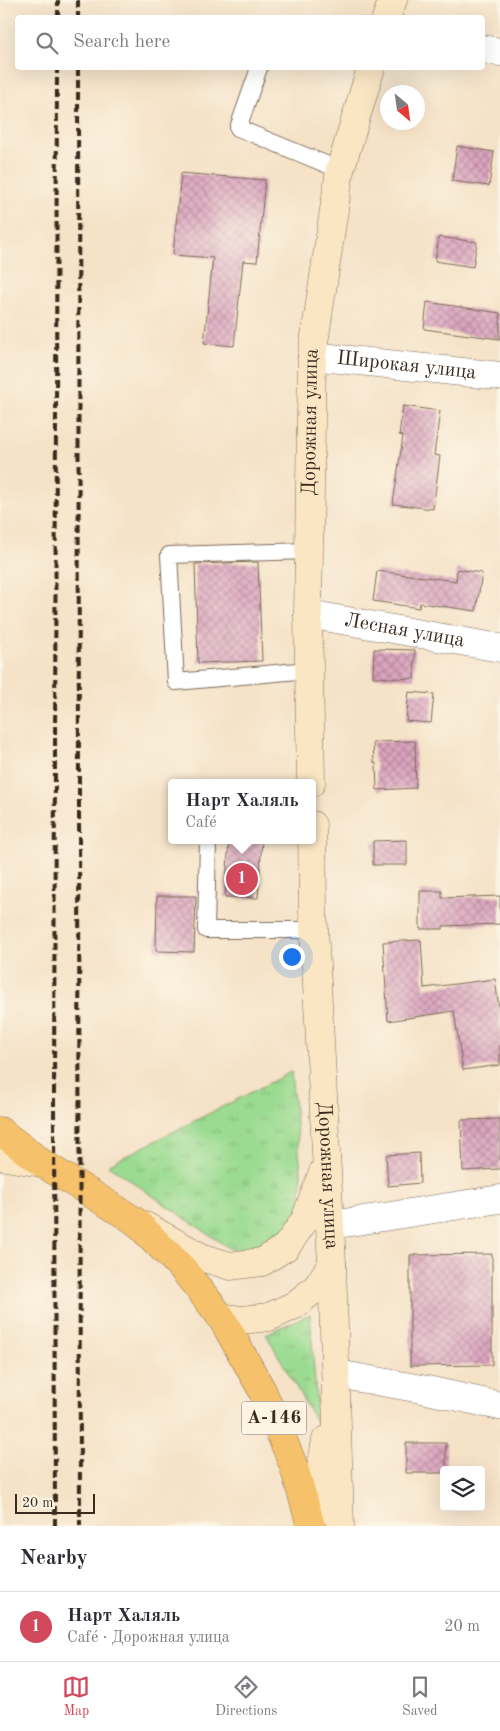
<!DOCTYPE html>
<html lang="en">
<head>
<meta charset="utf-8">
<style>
  :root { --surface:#fff; --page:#f7f7f7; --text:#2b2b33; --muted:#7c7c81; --line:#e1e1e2; --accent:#d1495b }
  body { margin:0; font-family:"Old Standard TT",serif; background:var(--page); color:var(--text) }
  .controls { position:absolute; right:15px; bottom:15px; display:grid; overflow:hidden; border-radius:5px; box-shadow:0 5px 20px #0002 }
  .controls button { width:45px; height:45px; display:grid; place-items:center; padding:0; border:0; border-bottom:1px solid var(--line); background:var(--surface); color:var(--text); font:25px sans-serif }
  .compass { position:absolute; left:380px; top:85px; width:45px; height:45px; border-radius:50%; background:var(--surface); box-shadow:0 5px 20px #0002; rotate:151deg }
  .scale { position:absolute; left:15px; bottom:12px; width:80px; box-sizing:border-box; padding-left:5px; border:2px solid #3b2a1e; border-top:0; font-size:14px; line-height:18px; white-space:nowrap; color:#3b2a1e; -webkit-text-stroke:4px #fcf5e5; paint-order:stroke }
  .you { position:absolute; left:291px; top:956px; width:18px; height:18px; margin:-12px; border:4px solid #fff; border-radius:50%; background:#1a73e8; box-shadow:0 0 0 8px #1a73e833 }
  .badge { display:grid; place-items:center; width:32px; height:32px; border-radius:50%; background:var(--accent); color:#fff; font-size:16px; font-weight:700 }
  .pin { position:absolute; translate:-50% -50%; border:2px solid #fff; box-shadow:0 1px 5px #0006 }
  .popup { position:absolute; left:168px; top:779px; width:148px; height:65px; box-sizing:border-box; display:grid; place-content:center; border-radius:5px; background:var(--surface); filter:drop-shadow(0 1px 4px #0005); font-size:16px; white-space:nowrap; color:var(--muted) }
  .popup b { font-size:19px; color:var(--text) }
  .popup::after { content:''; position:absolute; left:50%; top:100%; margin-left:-10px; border:10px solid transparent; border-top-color:var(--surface) }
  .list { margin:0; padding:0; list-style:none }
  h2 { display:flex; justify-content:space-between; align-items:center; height:65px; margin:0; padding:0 20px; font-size:21px }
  h2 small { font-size:16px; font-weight:400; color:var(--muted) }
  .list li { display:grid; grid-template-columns:32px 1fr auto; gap:15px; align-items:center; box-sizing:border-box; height:70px; padding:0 20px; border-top:1px solid var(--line) }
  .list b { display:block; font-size:19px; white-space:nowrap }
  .list p { margin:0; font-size:16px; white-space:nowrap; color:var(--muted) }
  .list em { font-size:16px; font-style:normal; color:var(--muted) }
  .icon { flex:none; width:28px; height:28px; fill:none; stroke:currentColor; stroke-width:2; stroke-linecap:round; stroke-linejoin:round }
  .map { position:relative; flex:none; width:500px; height:1526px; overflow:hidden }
  .search { position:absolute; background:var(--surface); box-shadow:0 5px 20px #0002; left:15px; right:15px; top:15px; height:55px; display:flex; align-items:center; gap:12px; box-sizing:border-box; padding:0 18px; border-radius:5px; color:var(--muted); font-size:19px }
  .sheet { height:135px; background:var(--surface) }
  nav { display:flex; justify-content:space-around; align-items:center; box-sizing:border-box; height:70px; border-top:1px solid var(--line); background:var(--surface); font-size:14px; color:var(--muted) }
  nav a { display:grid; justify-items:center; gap:2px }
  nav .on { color:var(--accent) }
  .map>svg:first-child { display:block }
  .grass { fill:url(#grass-tufts); stroke:#6b8258 }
  .building { fill:url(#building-cross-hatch) }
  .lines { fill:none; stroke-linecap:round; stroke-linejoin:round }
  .lane-casing { stroke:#7c6a59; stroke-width:18 }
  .street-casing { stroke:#7c6a59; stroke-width:29 }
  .secondary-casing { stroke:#7c6a59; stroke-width:29 }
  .primary-casing { stroke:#7c6a59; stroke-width:29 }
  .lane { stroke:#fff; stroke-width:16 }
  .street { stroke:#fff; stroke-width:28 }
  .secondary { stroke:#fbe6c4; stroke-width:28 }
  .primary { stroke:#f5c16b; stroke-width:28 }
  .rail { stroke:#3b2a1e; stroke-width:4; stroke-dasharray:8 4; stroke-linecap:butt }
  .labels { text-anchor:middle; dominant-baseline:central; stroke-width:5; stroke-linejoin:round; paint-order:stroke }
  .shield { fill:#fcf5e5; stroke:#75675a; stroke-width:1 }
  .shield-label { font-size:19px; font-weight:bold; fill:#3b2a1e }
  .street-label { font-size:20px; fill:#3b2a1e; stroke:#fcf5e5 }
</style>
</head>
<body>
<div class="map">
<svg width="500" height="1526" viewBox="0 0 500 1526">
  <defs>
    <pattern id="grass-tufts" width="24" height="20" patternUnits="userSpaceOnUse" patternTransform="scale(1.25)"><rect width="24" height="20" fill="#9bdb91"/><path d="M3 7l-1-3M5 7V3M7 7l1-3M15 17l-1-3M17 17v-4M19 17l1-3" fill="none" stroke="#86bc7d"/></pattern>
    <pattern id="building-cross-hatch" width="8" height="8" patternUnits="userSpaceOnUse" patternTransform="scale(1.25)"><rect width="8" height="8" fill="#dba4bf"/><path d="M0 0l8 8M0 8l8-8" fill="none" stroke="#b3869b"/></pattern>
  </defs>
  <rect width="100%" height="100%" fill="#fcf5e5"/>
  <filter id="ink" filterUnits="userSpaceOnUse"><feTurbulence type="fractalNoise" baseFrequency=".02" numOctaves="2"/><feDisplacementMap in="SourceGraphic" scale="10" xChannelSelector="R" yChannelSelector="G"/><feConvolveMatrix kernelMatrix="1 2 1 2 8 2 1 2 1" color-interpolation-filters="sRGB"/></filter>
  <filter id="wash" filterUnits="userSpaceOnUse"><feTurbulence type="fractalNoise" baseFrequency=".0096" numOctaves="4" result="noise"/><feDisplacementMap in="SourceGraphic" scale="20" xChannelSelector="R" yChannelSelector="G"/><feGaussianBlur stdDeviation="1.12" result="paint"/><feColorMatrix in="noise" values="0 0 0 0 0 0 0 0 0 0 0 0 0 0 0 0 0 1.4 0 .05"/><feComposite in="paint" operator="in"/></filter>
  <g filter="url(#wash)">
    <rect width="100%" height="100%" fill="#f5e2c7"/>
    <!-- grass -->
    <g class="grass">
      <path d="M291,1072L302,1182L300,1209L286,1233L258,1251L230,1249L108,1165Z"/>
      <path d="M310,1314L318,1425L266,1334Z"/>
    </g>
    <g id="blocks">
      <!-- building -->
      <g class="building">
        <path d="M457,146L494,152L489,186L452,181Z"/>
        <path d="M181,173L265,180L257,262L243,261L234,346L204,343L213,258L173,255Z"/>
        <path d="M439,237L477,242L473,267L435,261Z"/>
        <path d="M427,302L500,313V339L424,329Z"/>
        <path d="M403,406L440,411L434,455L440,456L433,509L393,504L403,436L399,435Z"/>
        <path d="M258,562L262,661L198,663L195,564Z"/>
        <path d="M457,569L482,573L476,611L420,603L419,608L373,601L377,571L456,581Z"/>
        <path d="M374,649L415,650L414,679L373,677Z"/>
        <path d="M409,692L434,694L431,723L406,721Z"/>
        <path d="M415,741L416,788L377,790L376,763H374L373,742Z"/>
        <path d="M229,840H262L258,898L225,897Z"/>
        <path d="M407,840V865H373V841Z"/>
        <path d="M420,891H442V898L500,896V924L443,926V929H420Z"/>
        <path d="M157,896H196L194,952L156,951Z"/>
        <path d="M421,940L424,988L495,979L500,1015V1065L463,1070L454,1011L388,1021L383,942Z"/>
        <path d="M500,1119V1169L463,1171L461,1120Z"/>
        <path d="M419,1153L420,1183L388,1186L386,1155Z"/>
        <path d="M492,1254V1365L410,1366V1255Z"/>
        <path d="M406,1443H446V1470H444V1473H406Z"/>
      </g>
    </g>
  </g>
  <g filter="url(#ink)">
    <use href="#blocks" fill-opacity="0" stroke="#7c6a59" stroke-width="1"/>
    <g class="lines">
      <!-- lane casing -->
      <g class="lane-casing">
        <g id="lane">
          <path d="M259,68L238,128L340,170"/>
          <path d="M309,670L176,682L169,555L309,551"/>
          <path d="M208,840L206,930H315"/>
        </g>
      </g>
      <!-- street casing -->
      <g class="street-casing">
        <g id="street">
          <path d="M482,49L500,52"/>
          <path id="s1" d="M312,356L500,376"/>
          <path id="s2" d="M308,614L500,648"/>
          <path d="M331,1225L500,1199"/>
          <path d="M337,1374L427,1390L500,1406"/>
        </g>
      </g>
      <!-- secondary casing -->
      <g class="secondary-casing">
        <g id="secondary">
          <path d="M386,18L393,0"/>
          <path id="s3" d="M311,783L308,614L312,356L340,170L371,68"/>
          <path id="s4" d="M312,825L313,910L332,1264L340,1526"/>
          <path d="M0,1156L42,1163"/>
          <path d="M145,1226L201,1257L230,1266L262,1262L286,1247L305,1220L323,1172"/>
          <path d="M221,1317L242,1320L269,1317L295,1305L317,1287L332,1264"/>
          <path d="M311,1526L326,1440"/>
        </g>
      </g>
      <!-- primary casing -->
      <g class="primary-casing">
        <path id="primary" d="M0,1131L42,1163L135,1221L183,1269L221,1317L262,1390L293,1464L311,1526"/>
      </g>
      <!-- lane -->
      <use href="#lane" class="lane"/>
      <!-- street -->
      <use href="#street" class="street"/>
      <!-- secondary -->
      <use href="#secondary" class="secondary"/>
      <!-- primary -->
      <use href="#primary" class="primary"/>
      <!-- rail -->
      <g class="rail">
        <path d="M78,0V18"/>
        <path d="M58,18V0"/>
        <path d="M78,68L80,1526"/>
        <path d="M55,1526L54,1099L57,68"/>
      </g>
    </g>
  </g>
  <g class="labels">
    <!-- shield labels -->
    <rect class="shield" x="241.5" y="1401.5" width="65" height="33" rx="4"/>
    <g class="shield-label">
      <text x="274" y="1418">А-146</text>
    </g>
    <!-- street labels -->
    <g class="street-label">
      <text stroke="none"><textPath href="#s1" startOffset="95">Широкая улица</textPath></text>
      <text stroke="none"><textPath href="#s3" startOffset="361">Дорожная улица</textPath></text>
      <text stroke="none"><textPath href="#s2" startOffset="98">Лесная улица</textPath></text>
      <text stroke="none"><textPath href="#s4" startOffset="351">Дорожная улица</textPath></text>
    </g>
  </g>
</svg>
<div class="controls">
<button><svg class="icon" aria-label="layers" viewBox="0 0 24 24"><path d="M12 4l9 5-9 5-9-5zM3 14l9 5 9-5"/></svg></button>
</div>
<svg class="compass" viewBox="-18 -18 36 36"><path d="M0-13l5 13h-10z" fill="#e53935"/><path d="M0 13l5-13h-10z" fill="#7c7c81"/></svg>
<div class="scale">20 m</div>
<div class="you"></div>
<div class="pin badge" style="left:242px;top:879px">1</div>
<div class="popup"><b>Нарт Халяль</b>Café</div>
<div class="search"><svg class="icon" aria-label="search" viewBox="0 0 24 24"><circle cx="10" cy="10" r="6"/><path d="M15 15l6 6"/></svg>Search here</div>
</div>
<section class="sheet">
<h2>Nearby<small></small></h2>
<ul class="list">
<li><span class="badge">1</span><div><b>Нарт Халяль</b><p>Café · Дорожная улица</p></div><em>20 m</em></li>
</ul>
</section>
<nav>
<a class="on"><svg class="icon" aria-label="map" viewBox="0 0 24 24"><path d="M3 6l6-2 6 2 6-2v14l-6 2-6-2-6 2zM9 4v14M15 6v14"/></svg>Map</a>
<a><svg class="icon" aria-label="directions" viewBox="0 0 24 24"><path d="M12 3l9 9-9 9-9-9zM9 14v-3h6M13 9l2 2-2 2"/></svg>Directions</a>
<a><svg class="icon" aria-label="saved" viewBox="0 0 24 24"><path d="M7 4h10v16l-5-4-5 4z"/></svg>Saved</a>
</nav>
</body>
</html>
